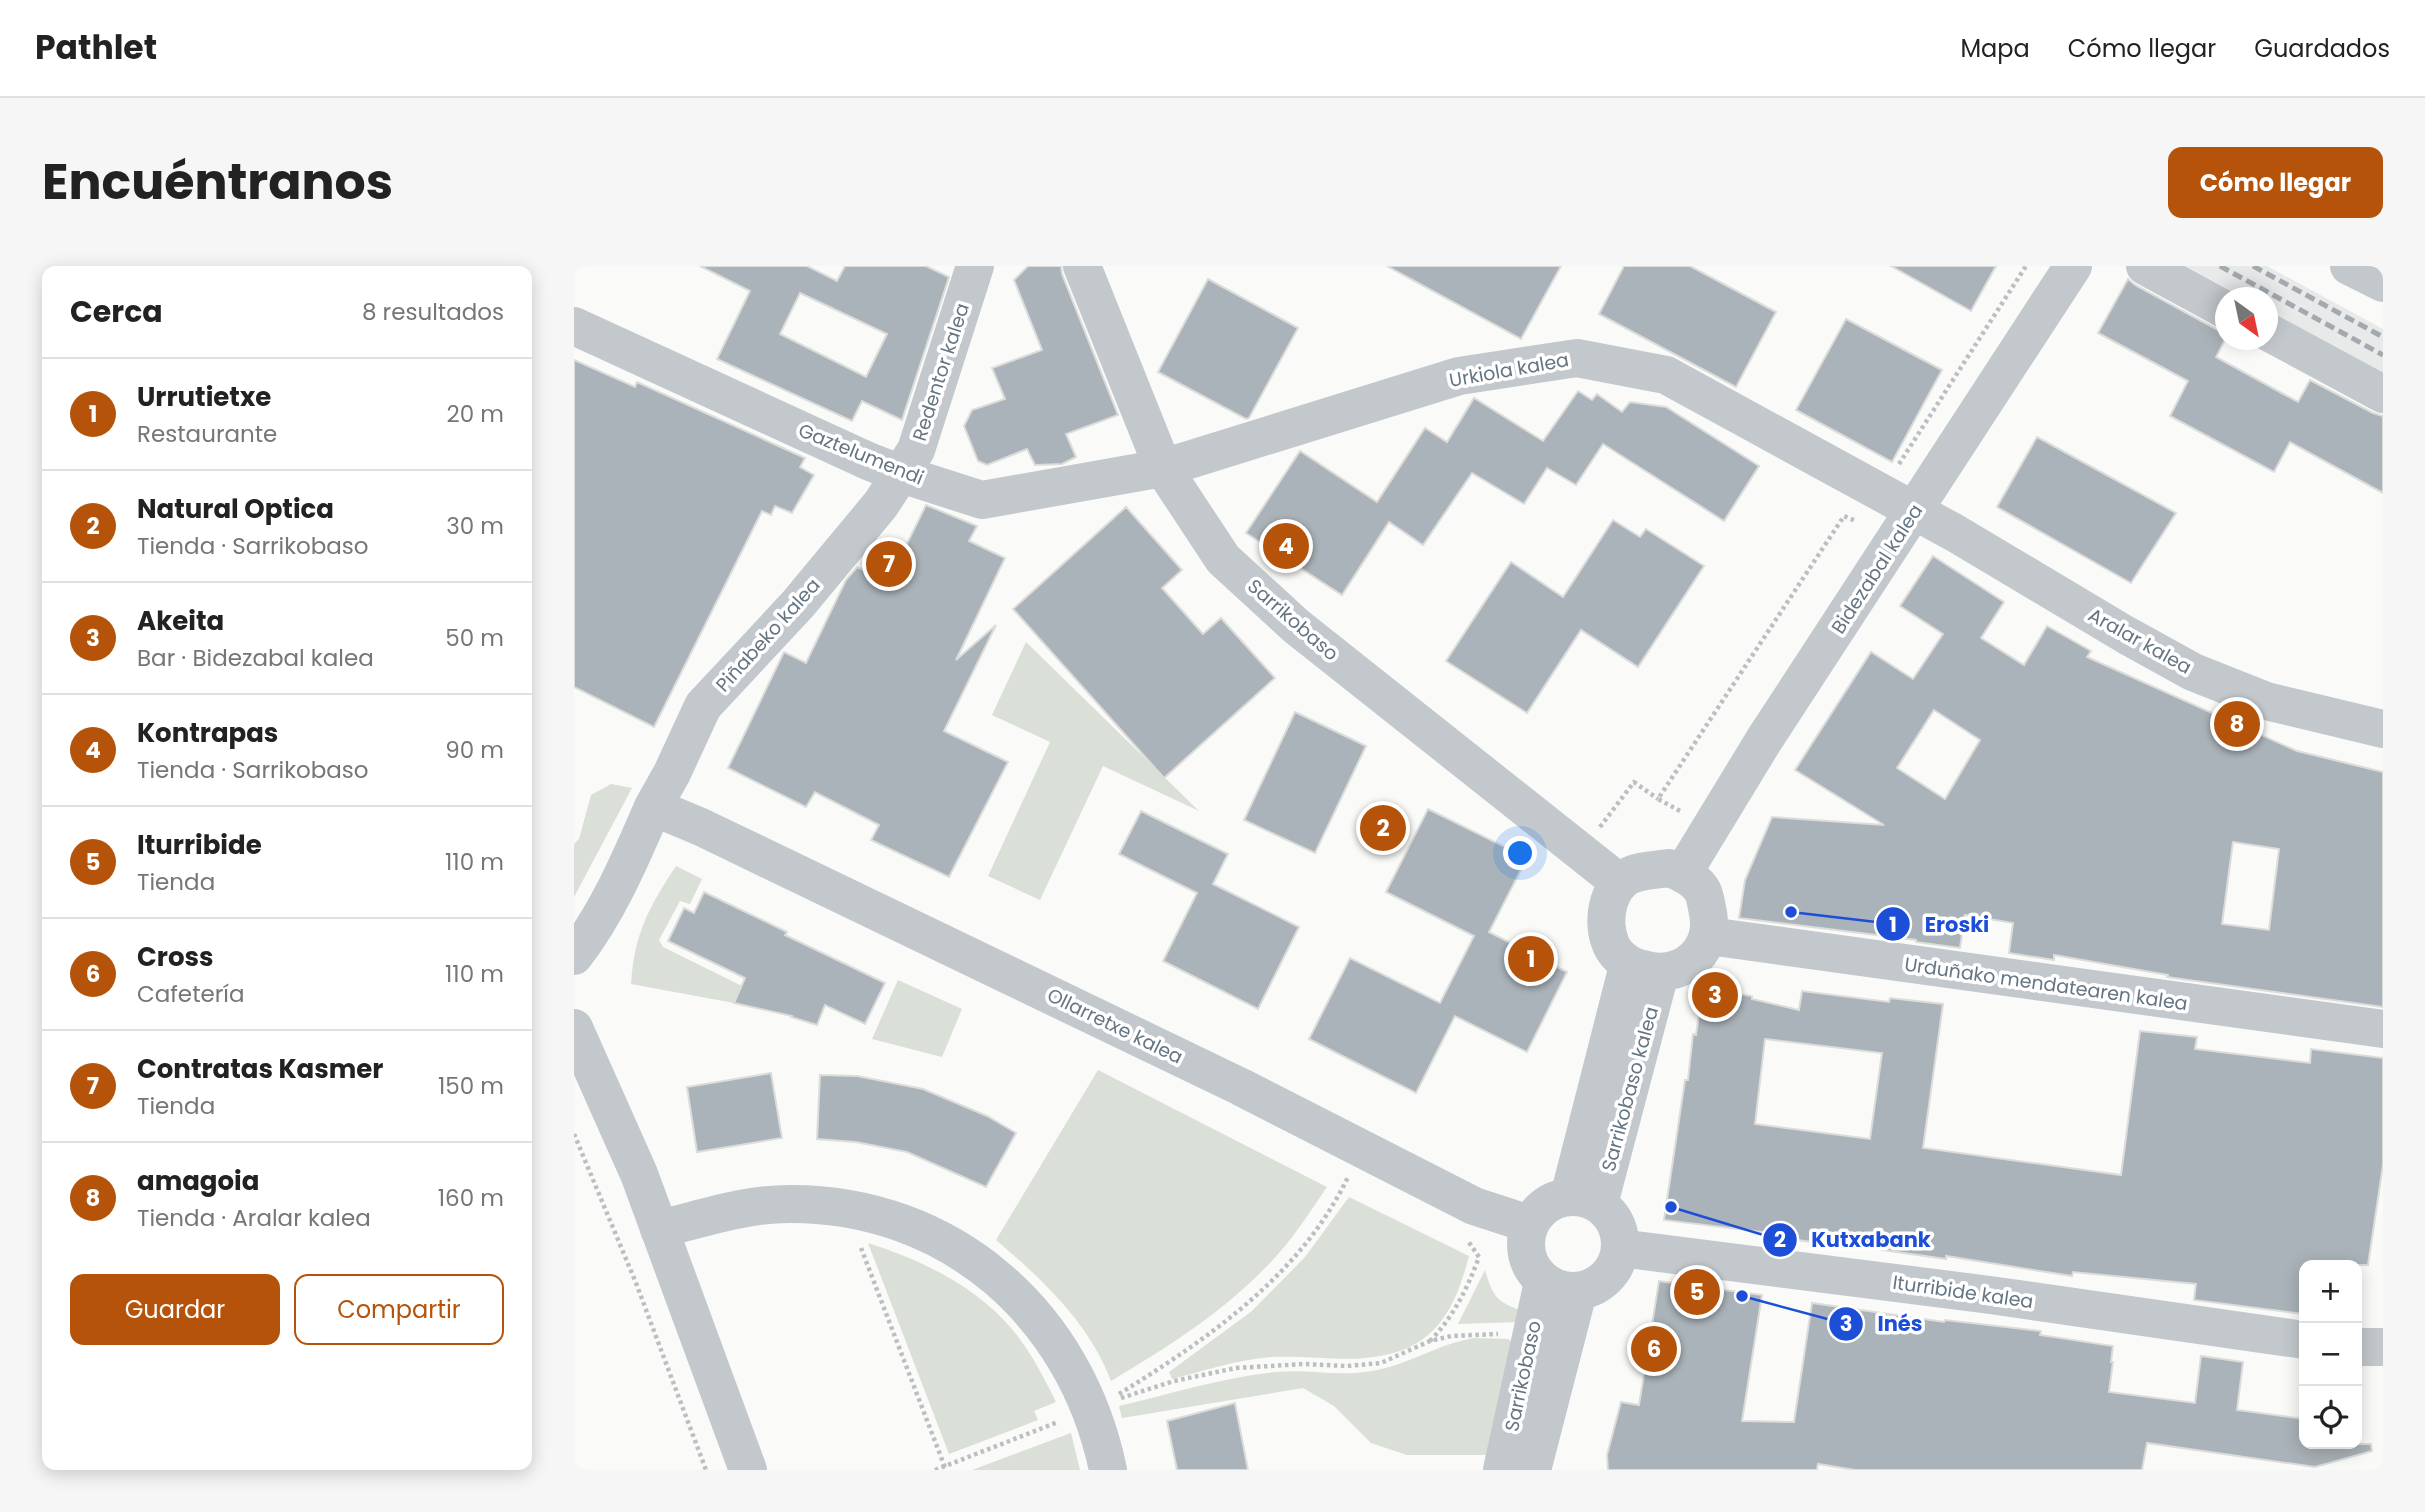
<!DOCTYPE html>
<html lang="es">
<head>
<meta charset="utf-8">
<style>
  :root { --surface:#fff; --page:#f6f6f6; --text:#222; --muted:#767676; --line:#e0e0e0; --accent:#b45309 }
  body { margin:0; font-family:Poppins,sans-serif; background:var(--page); color:var(--text) }
  .controls { position:absolute; right:21px; bottom:21px; display:grid; overflow:hidden; border-radius:14px; box-shadow:0 4px 18px #0003 }
  .controls button { width:63px; height:63px; display:grid; place-items:center; padding:0; border:0; border-bottom:2px solid var(--line); background:var(--surface); color:var(--text); font:35px sans-serif }
  .compass { position:absolute; left:1641px; top:21px; width:63px; height:63px; border-radius:50%; background:var(--surface); box-shadow:0 4px 18px #0003; rotate:147deg }
  .you { position:absolute; left:947px; top:588px; width:24px; height:24px; margin:-18px; border:5px solid #fff; border-radius:50%; background:#1a73e8; box-shadow:0 0 0 10px #1a73e833 }
  .badge { display:grid; place-items:center; width:46px; height:46px; border-radius:50%; background:var(--accent); color:#fff; font-size:23px; font-weight:700 }
  .pin { position:absolute; translate:-50% -50%; border:4px solid #fff; box-shadow:0 2px 7px #0006 }
  .list { margin:0; padding:0; list-style:none }
  h2 { display:flex; justify-content:space-between; align-items:center; height:91px; margin:0; padding:0 28px; font-size:30px }
  h2 small { font-size:23px; font-weight:400; color:var(--muted) }
  .list li { display:grid; grid-template-columns:46px 1fr auto; gap:21px; align-items:center; box-sizing:border-box; height:112px; padding:0 28px; border-top:2px solid var(--line) }
  .list b { display:block; font-size:26px; white-space:nowrap }
  .list p { margin:0; font-size:23px; white-space:nowrap; color:var(--muted) }
  .list em { font-size:23px; font-style:normal; color:var(--muted) }
  .actions { display:flex; gap:14px; padding:21px 28px }
  .actions a { flex:1; padding:16px 0; border:2px solid var(--accent); border-radius:14px; text-align:center; font-size:24px; color:var(--accent) }
  .actions .main { background:var(--accent); color:#fff }
  .icon { flex:none; width:38px; height:38px; fill:none; stroke:currentColor; stroke-width:2; stroke-linecap:round; stroke-linejoin:round }
  .map { position:relative; flex:none; width:1809px; height:1204px; overflow:hidden; border-radius:14px }
  header { display:flex; align-items:center; gap:42px; box-sizing:border-box; height:98px; padding:0 35px; background:var(--surface); border-bottom:2px solid var(--line) }
  header strong { font-size:33px }
  nav { display:flex; gap:38px; margin-inline-start:auto; font-size:24px }
  .intro { display:flex; align-items:center; justify-content:space-between; box-sizing:border-box; height:168px; padding:0 42px }
  h1 { margin:0; font-size:49px }
  .button { padding:18px 32px; border-radius:14px; background:var(--accent); color:#fff; font-size:24px; font-weight:700 }
  main { display:flex; gap:42px; padding:0 42px }
  aside { flex:1; background:var(--surface); border-radius:14px; box-shadow:0 4px 18px #0003 }
  .map>svg:first-child { display:block }
  .built { fill:#e8e9e9 }
  .green { fill:#dadfd7 }
  .building { fill:#aab3b9; stroke:#dcdcda; stroke-width:2; fill-rule:evenodd }
  .lines { fill:none; stroke-linecap:round; stroke-linejoin:round }
  .path { stroke:#bbbfc2; stroke-width:4.5; stroke-dasharray:3.5 3.5; stroke-linecap:butt }
  .minor { stroke:#c3c8cc; stroke-width:38 }
  .rail { stroke:#a2aab0; stroke-width:5; stroke-dasharray:10 5; stroke-linecap:butt }
  .labels { text-anchor:middle; dominant-baseline:central; stroke-width:7; stroke-linejoin:round; paint-order:stroke }
  .street-label { font-size:19px; fill:#657683; stroke:#fff }
  .leader { fill:none; stroke:#1d4ed8; stroke-width:2.5 }
  .callout-dot { fill:#1d4ed8; stroke:#fff; stroke-width:2.5 }
  .mark-label { font-size:21px; text-anchor:middle; font-weight:bold; fill:#fff }
  .callout-label { font-size:21px; text-anchor:middle; font-weight:bold; fill:#1d4ed8; stroke:#fff; stroke-width:7; stroke-linejoin:round; paint-order:stroke }
</style>
</head>
<body>
<header>
<strong>Pathlet</strong>
<nav><a>Mapa</a><a>Cómo llegar</a><a>Guardados</a></nav>
</header>
<div class="intro"><h1>Encuéntranos</h1><a class="button">Cómo llegar</a></div>
<main>
<aside>
<h2>Cerca<small>8 resultados</small></h2>
<ul class="list">
<li><span class="badge">1</span><div><b>Urrutietxe</b><p>Restaurante</p></div><em>20 m</em></li>
<li><span class="badge">2</span><div><b>Natural Optica</b><p>Tienda · Sarrikobaso</p></div><em>30 m</em></li>
<li><span class="badge">3</span><div><b>Akeita</b><p>Bar · Bidezabal kalea</p></div><em>50 m</em></li>
<li><span class="badge">4</span><div><b>Kontrapas</b><p>Tienda · Sarrikobaso</p></div><em>90 m</em></li>
<li><span class="badge">5</span><div><b>Iturribide</b><p>Tienda</p></div><em>110 m</em></li>
<li><span class="badge">6</span><div><b>Cross</b><p>Cafetería</p></div><em>110 m</em></li>
<li><span class="badge">7</span><div><b>Contratas Kasmer</b><p>Tienda</p></div><em>150 m</em></li>
<li><span class="badge">8</span><div><b>amagoia</b><p>Tienda · Aralar kalea</p></div><em>160 m</em></li>
</ul>
<div class="actions"><a class="main">Guardar</a><a>Compartir</a></div>
</aside>
<div class="map">
<svg width="1809" height="1204" viewBox="0 0 1809 1204">
  <rect width="100%" height="100%" fill="#fafaf8"/>
  <!-- built -->
  <path class="built" d="M1612,0H1693L1809,63V109L1694,45V32L1669,31Z"/>
  <!-- green -->
  <g class="green">
    <path d="M452,376L625,545L529,500L466,634L414,610L476,476L418,449Z"/>
    <path d="M37,518L58,522L0,631V578L5,573L17,529Z"/>
    <path d="M102,600L128,613L116,638L106,635L85,674L89,681L168,720L160,737L57,718C60,668 75,641 102,600Z"/>
    <path d="M324,714L388,743L368,791L298,773Z"/>
    <path d="M524,804L753,921C733,950 715,979 690,1003C645,1049 592,1082 537,1115C516,1058 468,1013 422,974Z"/>
    <path d="M775,931L895,990C881,1044 861,1083 800,1091C767,1096 731,1089 698,1091C665,1093 630,1105 598,1113L595,1106L678,1045L731,991Z"/>
    <path d="M294,977C347,994 400,1019 437,1062C456,1084 469,1110 482,1136L460,1145L464,1154L375,1188Z"/>
    <path d="M911,1004C919,1031 922,1035 948,1045L945,1056L884,1058Z"/>
    <path d="M900,1072L935,1073L942,1082L917,1189H833L797,1177L760,1140L729,1122L548,1152L545,1140C596,1128 649,1111 702,1106C734,1103 767,1111 798,1105C834,1099 864,1078 900,1072Z"/>
    <path d="M497,1167L506,1204H398Z"/>
  </g>
  <!-- building -->
  <g class="building">
    <path d="M126,0H233L263,15L271,0H352L375,11L328,154L288,135L278,155L143,93L176,25ZM226,27L313,68L292,111L206,68Z"/>
    <path d="M454,0H487L488,8L544,149L492,168L502,191L488,198L461,199L453,183L413,199L404,195L390,160L398,144L431,133L418,102L468,84L440,14Z"/>
    <path d="M813,0H987L947,73Z"/>
    <path d="M1050,0H1116L1202,46L1162,121L1025,48Z"/>
    <path d="M1317,0H1422L1397,45Z"/>
    <path d="M634,13L724,62L675,152L672,153L584,106Z"/>
    <path d="M1554,13L1561,19L1642,63L1651,66V74L1642,91L1724,136L1736,114L1799,147L1809,150V227L1716,176L1700,206L1596,150L1614,115L1524,67Z"/>
    <path d="M1272,53L1368,104L1318,196L1222,144Z"/>
    <path d="M0,94L61,121L63,116L231,192L226,201L240,209L218,247L201,240L197,249L188,245L80,461L0,421Z"/>
    <path d="M1004,125L1018,134L1023,128L1048,146L1056,136L1092,141L1185,200L1150,255L1029,178L1002,219L973,202L950,238L898,207L849,279L815,256L768,329L672,267L726,185L803,236L851,162L873,176L900,132L969,175Z"/>
    <path d="M1463,171L1602,247L1557,317L1423,241Z"/>
    <path d="M352,239L403,260L395,275L431,292L382,394L422,359L370,465L434,496L375,611L297,574L305,559L241,526L232,541L154,502L210,386L232,397L272,314L283,301L298,308L309,286L325,294Z"/>
    <path d="M552,241L608,304L588,322L629,368L647,352L701,412L590,512L439,343Z"/>
    <path d="M1039,254L1066,271L1072,263L1130,300L1064,401L1007,364L953,447L872,395L937,296L989,331Z"/>
    <path d="M1359,290L1430,336L1407,372L1450,399L1473,360L1517,385L1513,391L1723,485L1809,506V741L1593,711L1594,709L1480,689V694L1435,687L1439,657L1391,649L1386,682L1342,676V674L1165,652L1171,614L1198,551L1310,559L1221,504L1297,386L1339,413L1369,368L1326,340ZM1360,444L1406,474L1371,533L1323,502ZM1659,576L1705,583L1695,664L1648,658Z"/>
    <path d="M721,446L792,480L741,587L670,554Z"/>
    <path d="M854,543L953,592L915,666L993,706L953,786L881,750L842,827L735,773L776,692L866,737L900,670L812,626Z"/>
    <path d="M567,545L654,588L639,618L725,661L684,743L589,695L623,627L545,588Z"/>
    <path d="M130,626L213,666L211,669L311,717L291,758L251,739L243,759L217,751L218,750L160,737L171,712L94,675L110,642L120,647Z"/>
    <path d="M1142,725L1178,730V733L1225,744L1228,725L1315,736L1316,732L1369,738L1349,882L1547,909L1566,765L1623,771L1621,783L1736,797L1737,783L1809,792V899L1794,999H1730V1048L1620,1034L1622,1018L1499,1006L1498,1010L1372,990V993L1245,975V977L1196,970L1197,967L1090,954L1111,814H1114L1119,768L1122,769L1128,727L1141,729ZM1191,773L1308,787L1296,873L1181,858Z"/>
    <path d="M197,807L208,872L123,886L113,821Z"/>
    <path d="M246,809L283,810L349,823L413,850L442,867L412,921L333,886L282,876L243,873Z"/>
    <path d="M1085,1015L1188,1029L1168,1155L1220,1156L1238,1037L1370,1056L1371,1054L1467,1065L1466,1069L1539,1080L1537,1096H1539L1535,1126L1621,1137L1627,1090L1669,1096L1663,1144L1730,1153V1178H1797L1798,1185L1741,1201L1573,1177L1568,1204H1281L1244,1198L1243,1204H1034L1033,1189L1047,1136L1065,1139Z"/>
    <path d="M661,1137L674,1204H603L593,1155Z"/>
  </g>
  <g class="lines">
    <!-- path -->
    <g class="path">
      <path d="M1325,198L1452,0"/>
      <path d="M1106,545L1084,533L1270,250L1282,255"/>
      <path d="M1026,561L1060,516L1084,533"/>
      <path d="M0,868L62,1017L132,1204"/>
      <path d="M287,982L372,1204"/>
      <path d="M856,1075C880,1050 893,1023 905,991L894,975"/>
      <path d="M545,1128C635,1072 727,1009 774,911"/>
      <path d="M547,1132L600,1115L662,1102L730,1098L773,1100L807,1097L856,1075L877,1070L924,1068"/>
      <path d="M361,1204L484,1156"/>
    </g>
    <!-- minor -->
    <g class="minor">
      <path d="M508,0L589,202L649,293L722,360L1046,617"/>
      <path d="M1571,0L1652,44"/>
      <path d="M1775,0L1809,17"/>
      <path d="M0,60L294,195L327,208L408,234L589,202L885,110L1003,92L1092,109L1381,267L1552,369L1619,406L1692,435L1809,463"/>
      <path d="M1694,66L1809,128"/>
      <path d="M79,541L98,507L129,440L224,338L307,238L342,184L401,0"/>
      <path d="M1095,602C1107,606 1123,614 1129,626C1131,630 1132,637 1133,642C1143,681 1113,713 1073,704C1059,701 1052,698 1042,687C1026,667 1030,624 1053,611C1064,604 1083,604 1095,602Z"/>
      <path d="M1109,607L1190,474L1499,0"/>
      <path d="M1135,670L1809,763"/>
      <path d="M0,690C34,646 57,592 79,541L127,561L667,821L900,940L955,958"/>
      <path d="M0,762L65,908L174,1204"/>
      <circle cx="999" cy="978" r="47"/>
      <path d="M995,931L1054,700"/>
      <path d="M1025,938L1086,707"/>
      <path d="M85,963C128,953 170,938 215,938C376,937 502,1048 534,1204"/>
      <path d="M1046,982L1416,1029L1730,1074"/>
      <path d="M1783,1081H1809"/>
      <path d="M928,1204L969,1016"/>
      <path d="M958,1204L1004,1026"/>
    </g>
    <!-- rail -->
    <g class="rail">
      <path d="M1646,0L1809,89"/>
      <path d="M1679,0L1809,71"/>
    </g>
  </g>
  <g class="labels">
    <!-- street labels -->
    <g class="street-label">
      <text transform="translate(935 104) rotate(-10)">Urkiola kalea</text>
      <text transform="translate(367 106) rotate(-72)">Redentor kalea</text>
      <text transform="translate(287 188) rotate(22)">Gaztelumendi</text>
      <text transform="translate(1303 303) rotate(-57)">Bidezabal kalea</text>
      <text transform="translate(719 354) rotate(41)">Sarrikobaso</text>
      <text transform="translate(194 369) rotate(-48)">Piñabeko kalea</text>
      <text transform="translate(1566 375) rotate(29)">Aralar kalea</text>
      <text transform="translate(1472 718) rotate(8)">Urduñako mendatearen kalea</text>
      <text transform="translate(541 760) rotate(26)">Ollarretxe kalea</text>
      <text transform="translate(1056 823) rotate(-75)">Sarrikobaso kalea</text>
      <text transform="translate(1389 1026) rotate(8)">Iturribide kalea</text>
      <text transform="translate(949 1110) rotate(-78)">Sarrikobaso</text>
    </g>
  </g>
  <!-- callouts -->
  <path class="leader" d="M1217 646L1319 658M1097 941L1206 974M1168 1030L1272 1058"/>
  <g class="callout-dot">
    <circle cx="1217" cy="646" r="7"/>
    <circle cx="1097" cy="941" r="7"/>
    <circle cx="1168" cy="1030" r="7"/>
    <circle cx="1319" cy="658" r="18"/>
    <circle cx="1206" cy="974" r="18"/>
    <circle cx="1272" cy="1058" r="18"/>
  </g>
  <g class="mark-label">
    <text x="1319" y="666">1</text>
    <text x="1206" y="981">2</text>
    <text x="1272" y="1065">3</text>
  </g>
  <g class="callout-label">
    <text x="1383" y="666">Eroski</text>
    <text x="1297" y="981">Kutxabank</text>
    <text x="1326" y="1065">Inés</text>
  </g>
</svg>
<div class="controls">
<button>+</button>
<button>−</button>
<button><svg class="icon" aria-label="locate" viewBox="0 0 24 24"><circle cx="12" cy="12" r="6"/><path d="M12 2v4M12 18v4M2 12h4M18 12h4"/></svg></button>
</div>
<svg class="compass" viewBox="-18 -18 36 36"><path d="M0-13l5 13h-10z" fill="#e53935"/><path d="M0 13l5-13h-10z" fill="#767676"/></svg>
<div class="you"></div>
<div class="pin badge" style="left:957px;top:693px">1</div>
<div class="pin badge" style="left:809px;top:562px">2</div>
<div class="pin badge" style="left:1141px;top:729px">3</div>
<div class="pin badge" style="left:712px;top:280px">4</div>
<div class="pin badge" style="left:1123px;top:1026px">5</div>
<div class="pin badge" style="left:1080px;top:1083px">6</div>
<div class="pin badge" style="left:315px;top:298px">7</div>
<div class="pin badge" style="left:1663px;top:458px">8</div>
</div>
</main>
</body>
</html>
